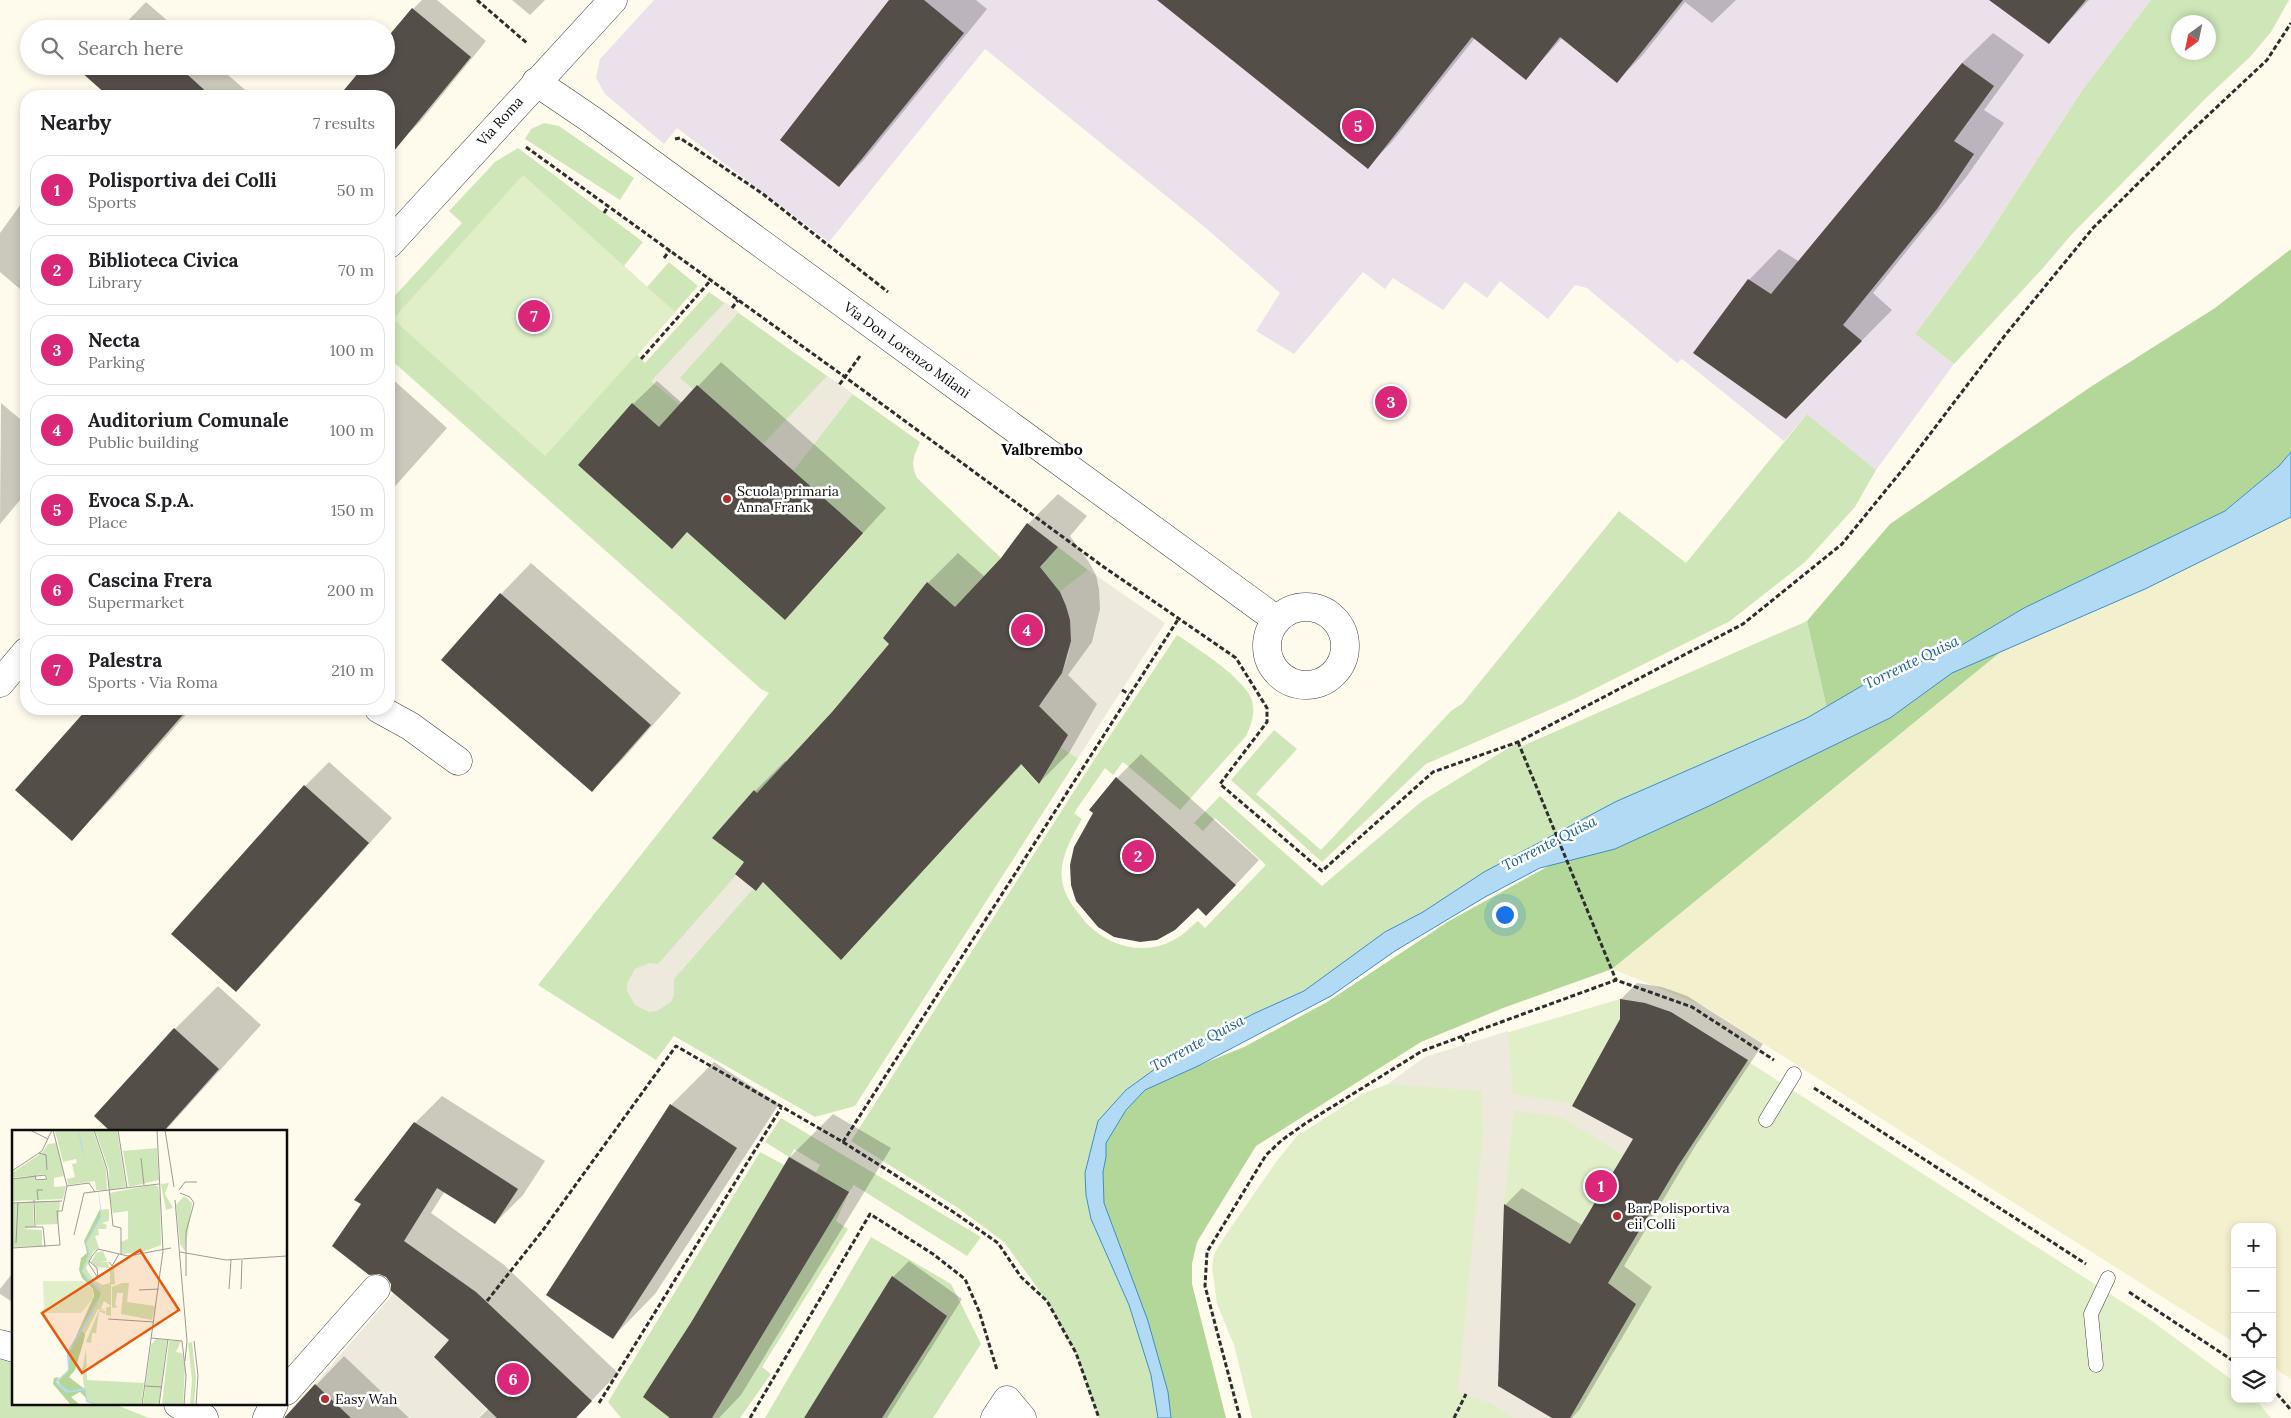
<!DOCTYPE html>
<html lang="en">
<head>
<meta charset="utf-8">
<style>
  :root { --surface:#fff; --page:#f6f6f6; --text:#202124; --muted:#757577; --line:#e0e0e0; --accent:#db2777 }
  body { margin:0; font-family:Lora,serif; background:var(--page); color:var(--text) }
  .controls { position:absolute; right:15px; bottom:15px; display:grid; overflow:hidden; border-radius:10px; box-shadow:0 2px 8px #0003 }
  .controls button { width:45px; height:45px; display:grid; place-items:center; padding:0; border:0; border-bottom:1px solid var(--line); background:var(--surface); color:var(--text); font:25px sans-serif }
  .compass { position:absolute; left:2171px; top:15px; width:45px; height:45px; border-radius:50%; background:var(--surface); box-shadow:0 2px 8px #0003; rotate:213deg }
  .you { position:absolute; left:1504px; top:914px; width:18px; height:18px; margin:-12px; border:4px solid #fff; border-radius:50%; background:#1a73e8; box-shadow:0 0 0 8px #1a73e833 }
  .badge { display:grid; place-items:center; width:32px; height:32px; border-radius:50%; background:var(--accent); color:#fff; font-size:16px; font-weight:700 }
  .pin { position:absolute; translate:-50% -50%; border:2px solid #fff; box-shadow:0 1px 5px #0006 }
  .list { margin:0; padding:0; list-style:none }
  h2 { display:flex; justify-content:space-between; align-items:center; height:65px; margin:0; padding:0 20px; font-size:21px }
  h2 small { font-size:16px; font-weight:400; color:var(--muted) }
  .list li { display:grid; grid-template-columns:32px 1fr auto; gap:15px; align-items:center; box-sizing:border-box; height:70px; margin:0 10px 10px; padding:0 10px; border:1px solid var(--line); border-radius:20px }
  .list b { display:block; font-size:19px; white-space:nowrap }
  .list p { margin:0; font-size:16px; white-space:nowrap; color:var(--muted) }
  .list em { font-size:16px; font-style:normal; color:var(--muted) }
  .icon { flex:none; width:28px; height:28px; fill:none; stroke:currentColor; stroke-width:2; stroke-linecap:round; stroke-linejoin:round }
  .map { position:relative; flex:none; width:2291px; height:1418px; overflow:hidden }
  .search { position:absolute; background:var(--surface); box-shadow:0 2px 8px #0003; left:20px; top:20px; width:375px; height:55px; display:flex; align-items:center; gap:12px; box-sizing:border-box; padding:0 18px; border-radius:28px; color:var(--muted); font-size:19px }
  .panel { position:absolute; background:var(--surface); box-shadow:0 2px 8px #0003; left:20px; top:90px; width:375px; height:625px; border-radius:20px }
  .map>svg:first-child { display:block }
  .industrial { fill:#eae1eb }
  .farmland { fill:#f3f0ce }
  .green { fill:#cfe7b8; fill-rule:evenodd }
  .forest { fill:#b3d798 }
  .pitch { fill:#e1efc9 }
  .plaza { fill:#ede9dc }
  .water { fill:#b3daf4; stroke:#3d8ec8 }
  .shadow { fill:#0003 }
  .building { fill:#544e49 }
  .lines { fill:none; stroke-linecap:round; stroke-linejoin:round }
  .service-casing { stroke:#3f3f3f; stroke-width:15 }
  .minor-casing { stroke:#3f3f3f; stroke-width:29 }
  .path { stroke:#2e2e2e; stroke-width:3; stroke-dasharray:5 2.5; stroke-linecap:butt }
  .service { stroke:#fff; stroke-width:14 }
  .minor { stroke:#fff; stroke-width:28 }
  .poi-dot { fill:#b72a2e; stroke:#fff; stroke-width:2 }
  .labels { text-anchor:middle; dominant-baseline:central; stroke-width:5; stroke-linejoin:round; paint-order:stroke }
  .street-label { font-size:14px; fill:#0c0c0c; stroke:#fff }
  .poi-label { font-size:14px; fill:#0c0c0c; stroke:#fff; text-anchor:start }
  .water-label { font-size:15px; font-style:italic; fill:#1b6099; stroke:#fff }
  .quarter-label { font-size:16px; font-weight:bold; fill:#0c0c0c; stroke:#fff }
  .inset-road { fill:none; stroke:#9d9b92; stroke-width:1 }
  .view { fill:#e8590c; fill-opacity:0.15; stroke:#e8590c; stroke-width:2.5 }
  .inset-edge { fill:none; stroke:#0c0c0c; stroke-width:2.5 }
</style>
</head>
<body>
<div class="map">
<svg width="2291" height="1418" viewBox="0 0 2291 1418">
  <rect width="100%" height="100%" fill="#fefbec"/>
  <!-- industrial -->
  <path class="industrial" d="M654,0H2151L2083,89L1983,243L1915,334L1954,364L1876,470L1807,414L1784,441L1682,359L1677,363L1587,288L1575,285L1548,319L1500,281L1487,298L1465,282L1443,310L1393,278L1385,289L1363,272L1294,354L1256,331L1280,293L1207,229L985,49L829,242L677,128L664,144L605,94L596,78L600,59Z"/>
  <!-- farmland -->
  <path class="farmland" d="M2291,479V1379L2272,1367V1227H2235V1343L1704,1006L1612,969L2057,606Z"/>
  <!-- green -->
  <g class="green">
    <path d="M2151,0H2289L2271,32L2250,57L2206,98L2072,234L2043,268L1954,364L1915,334L1983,243L2083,89ZM2178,22H2208V52H2178Z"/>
    <path d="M544,123L559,126L634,178L620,200L525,139L531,129Z"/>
    <path d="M518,148L643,242L624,266L647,287L669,262L698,286L637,355L645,363L709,292L920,442C914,456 910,463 917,478L1001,558L955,607L927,582L883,638L904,658L871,665L833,711L831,743L814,731L775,774L771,805L754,790L744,862L735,874L755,891L763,882L1017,760L1038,784L1060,747L1078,758L855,1106L815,1117L674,1036L656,1060L538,985L769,693L761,689L389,358V302L462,223L449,211L495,162Z"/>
    <path d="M1807,414L1876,470L1855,507L1805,562L1730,621L1576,698L1426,764L1322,862L1231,780L1274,730L1297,749L1256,794L1321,850L1452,710L1462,704L1619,511L1686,563Z"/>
    <path d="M1058,547L1088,570L1060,592L1040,567Z"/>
    <path d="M1807,621L1827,709L1563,852L1141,1089L1168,1418H1099L1076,1353L1047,1301L1004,1242L958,1208L851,1141L1099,752L1177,635C1197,648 1242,677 1251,698C1256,711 1252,724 1246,736L1180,810L1123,762L1113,775L1105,768L1074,813L1082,819C1072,836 1059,860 1062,880C1064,894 1071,904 1079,914C1101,945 1143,959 1177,938C1185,934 1191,926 1198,921L1205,928L1266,865L1215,818L1203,831L1194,823L1220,796L1322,886L1422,801L1518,742L1520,747Z"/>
    <path d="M781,1118L981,1237L967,1256L854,1185L849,1192L836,1221L848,1229L762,1367L771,1374L740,1418H621L608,1402L760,1152L784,1165L789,1157L765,1142ZM794,1149L820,1165L816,1172L790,1157Z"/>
    <path d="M871,1237L951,1284L981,1344L933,1418H765Z"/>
    <path d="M0,1359L14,1364V1404H114L149,1418H0Z"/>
  </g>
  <!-- forest -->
  <g class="forest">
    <path d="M2291,249V452L2279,466L2225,511L2024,608L1955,649L1870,681L1827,709L1807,621L1890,524L2092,386L2215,308Z"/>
    <path d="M2057,606L1612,969L1503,1008L1421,1042L1256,1146L1197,1242L1192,1264V1284L1226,1418H1168L1101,1203L1103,1141L1120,1108L1141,1089L1244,1047L1327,1002L1449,921L1565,857Z"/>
  </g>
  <!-- pitch -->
  <g class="pitch">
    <path d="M523,175L675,312L545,456L393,319Z"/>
    <path d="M1620,999L1645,1003L1671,1012L2149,1319L2235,1382V1399H2255L2271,1418H1252L1234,1345L1217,1304L1212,1267L1214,1254L1225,1236L1276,1162L1297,1136L1364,1093L1388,1084L1425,1057Z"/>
  </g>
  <!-- plaza -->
  <g class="plaza">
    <path d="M725,302L739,312L680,378L693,389L680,405L651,381Z"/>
    <path d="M827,376L853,394L794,470L790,467L781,477L752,451L760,441L764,443Z"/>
    <path d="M1088,570L1165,623L1078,758L1060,747L1068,735L1039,706L1062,673L1068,658L1071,641L1060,592Z"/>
    <path d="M737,874L753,889L674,979V995L671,1002L657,1011L649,1012L635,1005L627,991V983L635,969L649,963L658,964Z"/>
    <path d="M1508,1031L1513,1094L1566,1102L1633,1139L1623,1155L1563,1118L1514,1110L1504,1204L1498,1386L1548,1415L1546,1418H1513L1491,1403L1458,1392L1483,1133L1481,1091L1388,1084L1425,1057Z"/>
    <path d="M459,1280L487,1301L434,1357L487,1408L478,1418H351L315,1384L394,1293L425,1320Z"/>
  </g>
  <!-- water -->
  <path class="water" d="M2291,452V517L2145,589L1952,673L1890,718L1709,806L1615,849L1540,868L1485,897L1395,951L1331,996L1198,1066L1145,1090L1126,1110L1106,1143V1157L1103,1172L1104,1203L1148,1321L1168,1392L1171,1418H1158L1151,1375L1129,1305L1091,1219L1086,1195L1085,1173L1098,1121L1126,1090L1166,1061L1253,1014L1304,991L1385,932L1423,912L1484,872L1615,802L1807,718L1870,681L1955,649L2024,608L2225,511L2279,466Z"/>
  <!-- shadow -->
  <g class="shadow">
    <path d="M422,0H437L486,41L420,122L404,138L389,125V96H354L346,90L386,66L413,9Z"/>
    <path d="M512,0H545L530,15Z"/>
    <path d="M890,0H976L987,9L863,161L839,185Z"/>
    <path d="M1159,0H1736L1712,23L1685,2L1641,57L1617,81L1562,38L1526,78L1475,38L1391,143L1367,167Z"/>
    <path d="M2002,0H2089L2049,42Z"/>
    <path d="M146,2L177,29H120Z"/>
    <path d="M1993,33L2024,55L1984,110L2004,123L1967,176L1873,293L1892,310L1817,386L1749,280L1779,249L1800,262L1962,63Z"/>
    <path d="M86,66H218L252,96H101L104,92Z"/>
    <path d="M26,197V282L20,289L0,272V233Z"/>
    <path d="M721,362L886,508L785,618L688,531L633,404L657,381L682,403Z"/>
    <path d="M389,376L447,428L389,493Z"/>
    <path d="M1,403L26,424V493L0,524Z"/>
    <path d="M1058,494L1087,516L1070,536L1089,562L1096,575L1099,589L1100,609L1092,642L1068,675L1097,704L1069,753L1039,783L1022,764L841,958L746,862L714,838L755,791L785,761L787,762L833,713L891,644L884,638L928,583L958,553L985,577L1002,559L1028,524Z"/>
    <path d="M531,563L681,693L623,759L592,790L501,594Z"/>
    <path d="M89,709H191L114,796L72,839L17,790Z"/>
    <path d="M1141,754L1259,860L1230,891L1117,778Z"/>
    <path d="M329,762L392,818L260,966L236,990L173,933L305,786Z"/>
    <path d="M1637,983L1662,987L1687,996L1763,1044L1694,1148L1624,1266L1652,1287L1580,1409L1572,1418H1554L1499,1385L1506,1204L1522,1188L1582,1225L1635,1138L1621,1019V999Z"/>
    <path d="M218,986L261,1025L164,1132H113L96,1116L175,1029Z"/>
    <path d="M714,1062L779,1104L655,1294L613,1337L671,1105Z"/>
    <path d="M442,1096L545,1161L523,1195L495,1223L445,1191L431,1213L503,1264L618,1373L575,1418H479L489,1408L451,1340L392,1290L415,1123Z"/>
    <path d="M833,1114L891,1148L741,1395L719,1418H672L693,1322L790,1157Z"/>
    <path d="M909,1261L962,1299L887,1418H806L893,1277Z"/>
    <path d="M14,1271V1303L0,1294V1289Z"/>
    <path d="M344,1356L409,1418H285Z"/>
  </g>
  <!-- building -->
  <g class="building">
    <path d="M889,0H924L964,33L839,187L780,140Z"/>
    <path d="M1157,0H1683L1617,83L1560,37L1526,80L1472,37L1368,169Z"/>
    <path d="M1989,0H2086L2049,44Z"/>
    <path d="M412,8L471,57L389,157V96H339L364,66H386V39Z"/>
    <path d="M1962,63L1994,86L1954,141L1974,154L1937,209L1843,325L1862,341L1786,419L1693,353L1748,279L1771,294Z"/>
    <path d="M84,66H178L211,96H108L80,71Z"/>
    <path d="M697,385L863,533L785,620L687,532L672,549L578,465L632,403L659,427Z"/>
    <path d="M1027,523L1058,547L1040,567L1060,592L1066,606L1070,620L1071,641L1062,673L1039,706L1068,735L1039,784L1021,764L841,960L763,882L756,891L735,874L744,862L712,838L754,790L757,793L832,712L889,644L883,638L927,582L955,607L1001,558Z"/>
    <path d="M500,593L651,725L592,792L441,660Z"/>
    <path d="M87,709H188L72,841L15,790Z"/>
    <path d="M1116,777L1236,885L1206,916L1198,908L1175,930L1157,940L1140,942L1114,937L1098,927L1076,901L1071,885L1070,865L1074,847L1093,813L1089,810Z"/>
    <path d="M304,785L369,843L236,992L171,934Z"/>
    <path d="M1620,999L1645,1003L1671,1012L1748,1060L1678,1166L1608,1283L1636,1304L1570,1418H1552L1498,1386L1504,1204L1570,1244L1633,1139L1572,1106L1620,1019Z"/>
    <path d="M174,1028L219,1069L163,1132H111L94,1116Z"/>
    <path d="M670,1104L737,1148L613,1339L546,1295Z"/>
    <path d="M414,1122L518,1189L495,1224L437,1188L404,1241L476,1292L592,1401L576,1418H497L434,1357L449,1340L391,1291V1284L386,1277L379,1274L369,1275L332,1246L361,1204L354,1200Z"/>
    <path d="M789,1157L849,1192L712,1418H670L643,1397L692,1321Z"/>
    <path d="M892,1276L947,1316L882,1418H804Z"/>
    <path d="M315,1384L351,1418H284Z"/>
  </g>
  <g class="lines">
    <!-- service casing -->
    <g class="service-casing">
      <g id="service">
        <path d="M1766,1120L1794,1074"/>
        <path d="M2096,1365L2091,1314L2108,1278"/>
      </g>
    </g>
    <!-- minor casing -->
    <g class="minor-casing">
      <g id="minor">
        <path d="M536,82L592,120L1277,620"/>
        <path d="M389,244L613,0"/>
        <circle cx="1306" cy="646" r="39"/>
        <path d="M0,683L26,652"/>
        <path d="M379,709L410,726L458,761"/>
        <path d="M0,1344L14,1348"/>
        <path d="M286,1391L376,1289"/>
        <path d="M178,1404L204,1418"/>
        <path d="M267,1418L274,1404"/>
        <path d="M995,1418L1007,1400L1022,1418"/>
      </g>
    </g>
    <!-- path -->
    <g class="path">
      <path d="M477,0L528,44"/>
      <path d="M675,139L680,138L763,194L888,292"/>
      <path d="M526,147L845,377L839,385"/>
      <path d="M604,213L608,207"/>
      <path d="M664,258L670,250"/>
      <path d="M732,308L738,300"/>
      <path d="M860,356L845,377L1101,565L1236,658L1267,708V722L1220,784L1322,871L1433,772L1518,742L1743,624L1842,544L1908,463L2006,334L2093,228L2187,135L2267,60L2291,23"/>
      <path d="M641,359L711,280"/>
      <path d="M1122,690L1129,694"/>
      <path d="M1518,742L1616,980"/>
      <path d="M1462,1037L1465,1044"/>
      <path d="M1814,1088L2086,1264"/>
      <path d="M843,1142L955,1213L998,1243L1021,1277L1047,1301L1076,1353L1099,1418"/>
      <path d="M2129,1292L2235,1362"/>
      <path d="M487,1301L543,1230L676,1046L843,1142L1179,618"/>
      <path d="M2272,1388L2291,1410"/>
      <path d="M599,1403L781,1108"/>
      <path d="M750,1418L870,1214L933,1254L965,1279L979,1311L997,1370"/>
      <path d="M1240,1418L1205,1286L1207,1252L1266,1155L1282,1140L1306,1123L1422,1051L1616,980L1692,1007L1774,1060"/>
      <path d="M1454,1418L1466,1394"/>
    </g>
    <!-- service -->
    <use href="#service" class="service"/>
    <!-- minor -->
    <use href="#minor" class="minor"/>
  </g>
  <!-- markers -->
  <g class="poi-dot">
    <circle cx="727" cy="499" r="5"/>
    <circle cx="1617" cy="1216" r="5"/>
    <circle cx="325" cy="1399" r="5"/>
  </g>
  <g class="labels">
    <!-- street labels -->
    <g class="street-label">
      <text transform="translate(500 121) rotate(-48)">Via Roma</text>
      <text transform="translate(907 350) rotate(36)">Via Don Lorenzo Milani</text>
    </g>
    <!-- poi labels -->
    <g class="poi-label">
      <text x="737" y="491">Scuola primaria<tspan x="737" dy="16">Anna Frank</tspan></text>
      <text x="1627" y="1208">Bar Polisportiva<tspan x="1627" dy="16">eii Colli</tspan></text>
      <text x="335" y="1399">Easy Wah</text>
    </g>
    <!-- water labels -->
    <g class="water-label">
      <text transform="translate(1911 662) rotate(-26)">Torrente Quisa</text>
      <text transform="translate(1549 843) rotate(-27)">Torrente Quisa</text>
      <text transform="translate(1197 1043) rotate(-28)">Torrente Quisa</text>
    </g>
    <!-- quarter labels -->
    <g class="quarter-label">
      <text x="1042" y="449">Valbrembo</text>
    </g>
  </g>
  <!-- overview -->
  <g transform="translate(12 1130)">
    <rect width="275" height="275" fill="#fefbec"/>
    <path d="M81,0L94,39L95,60H84L83,51L56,55L55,49L63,47L60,34L65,33L64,29L51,32L43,1ZM83,0H105L114,57L97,60V40ZM44,13L52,46L42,48V57L54,56L51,69L0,71V50L22,45L24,51L36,49L33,44L0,48V43L31,22L36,14ZM145,18L147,50L117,57L111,21ZM157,53L153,64L161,78L154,80L149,54ZM140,55L146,56L148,67L149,115L130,122L110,124L109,112L116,109V81L101,83L97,63ZM172,66L180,73L173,121L168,114L164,75ZM21,71L22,97L11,99L30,100V116L0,117V74ZM23,71H48L46,94L24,95ZM97,79V91L90,93L95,95L94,99H86L87,105L83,106L87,118L81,122L74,138L81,150L91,155L98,153V138L84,137L79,132L84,123L91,121L95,131L88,132H96L97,137H102L103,154L96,155H99V186L94,185V178L99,176L92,171L89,178L93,180L86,179L73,204L69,200L88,165L70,141L77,124L74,113L89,87L88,80ZM110,153H117L115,172L143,176L140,190L109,184L111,163H105L103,175L106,177L100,178V157ZM87,180L93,181V184L87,181L84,203H80L79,213L74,212ZM144,209L155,210L147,273L131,275L139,215ZM157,211H169L164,222L170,223L173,236L171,275H150ZM180,212L184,248L182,275H178L180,250L176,213ZM74,219L75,250L132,253L129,275H81L74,270L70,242Z" fill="#cfe7b8"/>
    <path d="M88,79L89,87L74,113L77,124L70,141L89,164L69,200L73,204L72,210L63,240L57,247L74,260V268L68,262L59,267L68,275H59L41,254L42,248L47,247L44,252L50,258L46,251L56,241L58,220L82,166L81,159L70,148L67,140L69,128L75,123L72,111Z" fill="#b3d798"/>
    <path d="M31,151H71L81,160V168L69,183H32Z" fill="#e1efc9"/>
    <path d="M66,0L69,9L72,27L85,50L90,85V86L75,113L78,124L71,141L73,146L88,159L89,163L88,167L80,184L58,220L57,240L45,252L57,261L74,258L75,270L84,275L74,272L73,260L54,263L43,252L56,240L55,222L89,164L87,160L74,149L70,142L77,124L74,113L89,85L85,50L74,31L70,22Z" fill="#b3daf4"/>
    <path class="inset-road" d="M18,0L36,9M41,0L55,56M82,0L95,39L101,96L109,98V124M106,0L115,58M153,0L162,57M27,23L34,25L35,40M129,28L132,55M0,41L30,21L40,0M23,45L24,50L35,49M0,49L33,45L35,49M55,56L77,53L83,62M167,60L173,52H185M168,63L178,67L182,73L174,102V146M22,70L23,97M26,70L25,60H31M163,70L175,211L173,231M0,73L50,71M13,97H31L33,117M62,105L72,63L147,54M4,113L6,72M0,118L48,115L45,81H50L55,56M168,122L214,130L275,126M77,131L85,138L86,148L77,134V131L78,130L80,126L86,119L116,126L159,118M97,132L100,136L107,124M217,159L219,130M229,159L230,130M127,160L147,159M96,189L142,192M139,208L170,211M170,211L174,246L172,275M182,211L186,245L184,275M133,256L150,257M130,275L151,121L145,0M147,275L156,209"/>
    <path class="view" d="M128,120L167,180L70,243L30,183Z"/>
    <rect width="275" height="275" class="inset-edge"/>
  </g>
</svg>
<div class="controls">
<button>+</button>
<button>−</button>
<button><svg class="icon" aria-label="locate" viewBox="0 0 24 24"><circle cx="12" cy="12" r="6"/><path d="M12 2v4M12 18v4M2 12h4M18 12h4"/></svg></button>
<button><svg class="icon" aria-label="layers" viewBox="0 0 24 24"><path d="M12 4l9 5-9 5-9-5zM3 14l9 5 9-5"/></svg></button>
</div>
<svg class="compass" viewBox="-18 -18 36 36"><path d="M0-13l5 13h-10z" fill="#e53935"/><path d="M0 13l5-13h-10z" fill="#757577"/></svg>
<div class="you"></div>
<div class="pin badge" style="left:1601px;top:1186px">1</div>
<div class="pin badge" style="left:1138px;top:856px">2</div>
<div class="pin badge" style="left:1391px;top:402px">3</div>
<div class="pin badge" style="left:1027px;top:630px">4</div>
<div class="pin badge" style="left:1358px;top:126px">5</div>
<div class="pin badge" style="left:513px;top:1379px">6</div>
<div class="pin badge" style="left:534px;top:316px">7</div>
<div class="search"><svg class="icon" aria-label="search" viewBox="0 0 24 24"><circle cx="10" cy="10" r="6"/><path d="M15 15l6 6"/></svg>Search here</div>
<section class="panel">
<h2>Nearby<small>7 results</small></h2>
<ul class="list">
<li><span class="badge">1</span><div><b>Polisportiva dei Colli</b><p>Sports</p></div><em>50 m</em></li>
<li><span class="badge">2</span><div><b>Biblioteca Civica</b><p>Library</p></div><em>70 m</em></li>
<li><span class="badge">3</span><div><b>Necta</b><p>Parking</p></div><em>100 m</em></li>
<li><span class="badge">4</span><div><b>Auditorium Comunale</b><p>Public building</p></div><em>100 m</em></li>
<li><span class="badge">5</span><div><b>Evoca S.p.A.</b><p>Place</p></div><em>150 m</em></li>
<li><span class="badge">6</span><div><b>Cascina Frera</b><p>Supermarket</p></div><em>200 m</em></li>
<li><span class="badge">7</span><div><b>Palestra</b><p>Sports · Via Roma</p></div><em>210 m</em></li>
</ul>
</section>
</div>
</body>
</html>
